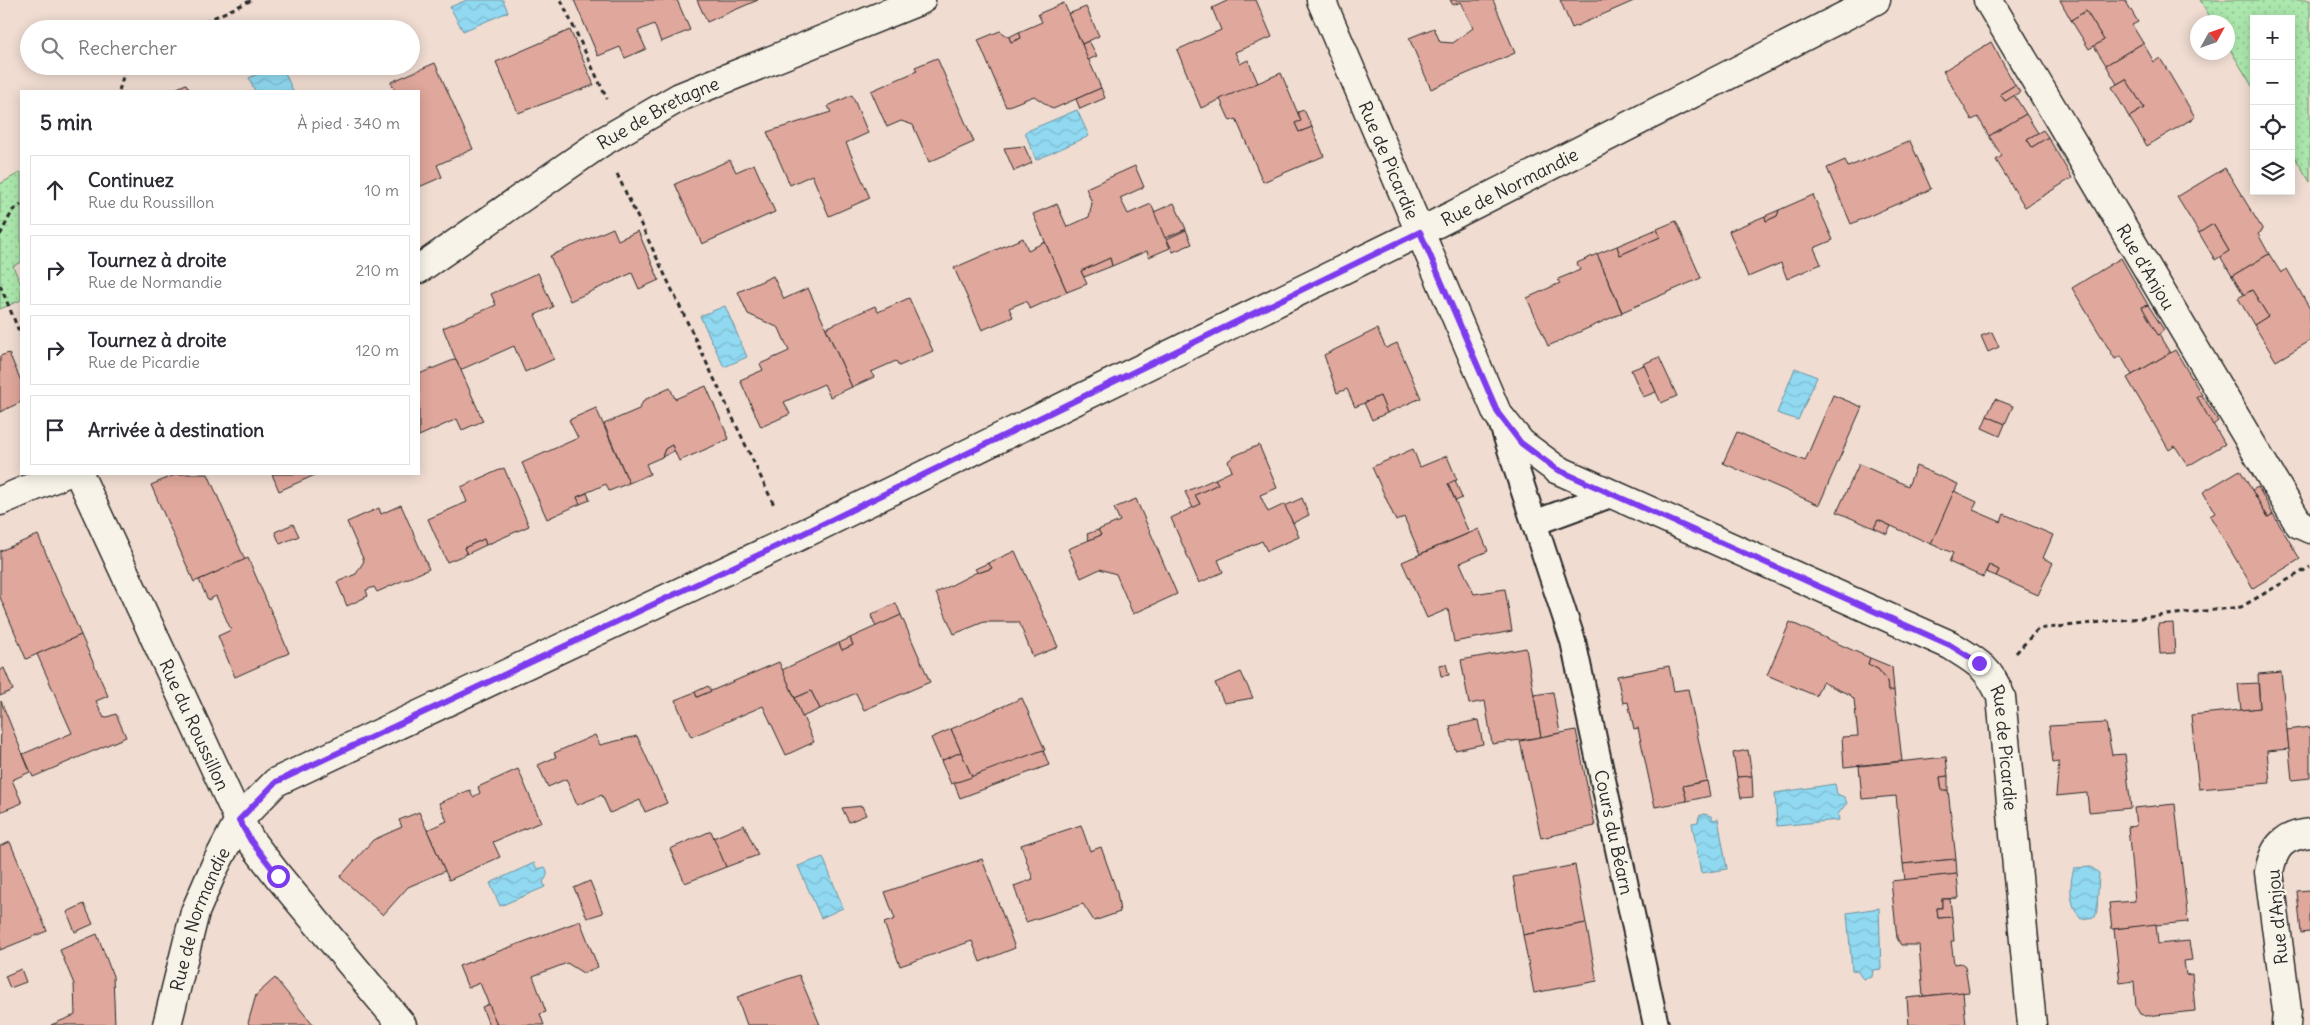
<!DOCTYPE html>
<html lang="fr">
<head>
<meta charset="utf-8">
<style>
  :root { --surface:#fff; --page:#f7f7f7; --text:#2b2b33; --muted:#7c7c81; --line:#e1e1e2 }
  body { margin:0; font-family:Delius,sans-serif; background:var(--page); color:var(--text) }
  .controls { position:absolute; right:15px; top:15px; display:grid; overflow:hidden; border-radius:0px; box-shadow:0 2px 12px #0003 }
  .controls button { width:45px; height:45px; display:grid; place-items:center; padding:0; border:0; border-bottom:1px solid var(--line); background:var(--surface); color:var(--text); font:25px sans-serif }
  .compass { position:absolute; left:2190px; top:15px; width:45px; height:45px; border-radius:50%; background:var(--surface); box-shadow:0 2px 12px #0003; rotate:50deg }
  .stop { position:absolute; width:15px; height:15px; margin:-11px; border:4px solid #7c3aed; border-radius:50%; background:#fff }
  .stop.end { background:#7c3aed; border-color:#fff; box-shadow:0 1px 5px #0008 }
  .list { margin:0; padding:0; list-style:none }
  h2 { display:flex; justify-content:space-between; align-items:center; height:65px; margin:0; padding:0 20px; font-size:21px }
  h2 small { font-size:16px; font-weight:400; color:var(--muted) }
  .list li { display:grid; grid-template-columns:32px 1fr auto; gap:15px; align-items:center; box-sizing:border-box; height:70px; margin:0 10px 10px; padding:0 10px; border:1px solid var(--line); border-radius:0px }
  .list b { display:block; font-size:19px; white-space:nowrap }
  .list p { margin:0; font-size:16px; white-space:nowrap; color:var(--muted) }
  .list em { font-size:16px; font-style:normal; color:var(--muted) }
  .icon { flex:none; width:28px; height:28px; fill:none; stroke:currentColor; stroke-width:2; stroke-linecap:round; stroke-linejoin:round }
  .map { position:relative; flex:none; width:2310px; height:1025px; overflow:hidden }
  .search { position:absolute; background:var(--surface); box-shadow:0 2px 12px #0003; left:20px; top:20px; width:400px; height:55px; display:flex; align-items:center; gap:12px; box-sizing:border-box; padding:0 18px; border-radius:28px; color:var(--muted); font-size:19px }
  .panel { position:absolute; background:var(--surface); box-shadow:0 2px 12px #0003; left:20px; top:90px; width:400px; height:385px; border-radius:0px }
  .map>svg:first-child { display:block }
  .grass { fill:url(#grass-dots); stroke:#6c8a6c }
  .water { fill:url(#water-waves); stroke:#6893a2 }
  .building { fill:#e0a79c; stroke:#2b2b2b }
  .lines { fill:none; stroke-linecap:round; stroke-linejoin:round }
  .lane-casing { stroke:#2b2b2b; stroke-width:28 }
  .street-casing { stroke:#2b2b2b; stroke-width:31 }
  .path { stroke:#2b2b2b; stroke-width:3; stroke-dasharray:5 4; stroke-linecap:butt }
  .lane { stroke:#f7f3e8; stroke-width:24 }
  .street { stroke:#f7f3e8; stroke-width:28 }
  .route { stroke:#7c3aed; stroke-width:6 }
  .labels { text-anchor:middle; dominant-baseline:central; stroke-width:4; stroke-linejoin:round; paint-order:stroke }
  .street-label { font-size:18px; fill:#2b2b2b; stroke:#f7f3e8 }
</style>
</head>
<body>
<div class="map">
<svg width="2310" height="1025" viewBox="0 0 2310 1025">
  <defs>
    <pattern id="grass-dots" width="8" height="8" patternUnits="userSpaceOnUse" patternTransform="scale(1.25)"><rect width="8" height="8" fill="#ace8ad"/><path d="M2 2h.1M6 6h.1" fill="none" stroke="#94c795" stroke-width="1.8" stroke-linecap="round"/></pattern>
    <pattern id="water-waves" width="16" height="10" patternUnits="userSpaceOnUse" patternTransform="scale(1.25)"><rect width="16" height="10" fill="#90d9f1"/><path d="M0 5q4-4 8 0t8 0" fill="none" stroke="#7cbacf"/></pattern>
  </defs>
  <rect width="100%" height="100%" fill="#f0dcd1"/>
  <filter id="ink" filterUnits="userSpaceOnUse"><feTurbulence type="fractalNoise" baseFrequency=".02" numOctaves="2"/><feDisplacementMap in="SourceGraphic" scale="10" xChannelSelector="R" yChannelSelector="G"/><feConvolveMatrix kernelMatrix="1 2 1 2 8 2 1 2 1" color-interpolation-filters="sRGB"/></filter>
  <g filter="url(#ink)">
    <!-- grass -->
    <g class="grass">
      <path d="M2200,0H2310V182L2291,151V19H2254V89L2228,46V22H2213Z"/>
      <path d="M21,172V262L13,266L21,285V300L0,309V184Z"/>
    </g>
    <!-- water -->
    <g class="water">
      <path d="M467,0H503L508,12L463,31L450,7Z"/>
      <path d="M275,66H282L293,91H255L249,78Z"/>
      <path d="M1077,110L1089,136L1036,160L1025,132Z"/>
      <path d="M725,306L747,357L724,367L700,316Z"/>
      <path d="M1795,368L1817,377L1798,420L1777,413Z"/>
      <path d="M1835,784L1837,794L1844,797L1847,803L1838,814L1839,820L1777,826L1775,793Z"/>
      <path d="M1704,814L1711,816L1713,820L1718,819L1727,869L1701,873L1692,823L1698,822L1699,816Z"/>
      <path d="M823,857L843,908L821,918L798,866Z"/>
      <path d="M534,863L537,869L545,867C549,873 547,877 543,882L545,887L500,906L490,883Z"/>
      <path d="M2091,867L2099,873L2097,910L2095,917L2081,919C2069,904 2069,886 2074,868Z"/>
      <path d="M1879,908L1881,969L1873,970L1872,977L1863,979L1857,971L1852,970L1847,913Z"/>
    </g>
    <!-- building -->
    <g class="building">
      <path d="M574,0H677L690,30L661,42L654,24L638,31L646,49L625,58L620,47L598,56Z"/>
      <path d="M697,0H758L707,22Z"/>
      <path d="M1229,0H1256L1272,37L1235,52L1240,64L1248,60L1258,83L1201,108L1177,50L1221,30L1212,8Z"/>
      <path d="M1450,0H1493L1515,53L1431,89L1409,38L1434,28L1440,42L1453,43L1473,28L1461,2L1453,5Z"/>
      <path d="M1560,0H1636L1572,28Z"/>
      <path d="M2060,0H2125L2138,22L2132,25L2143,43L2106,65L2094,46L2104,40L2086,11L2071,20Z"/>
      <path d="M1064,3L1101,88L1053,109L1034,96L1006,107L978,40L1000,31L1009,37L1011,42L1021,38L1019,32L1042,22L1038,14Z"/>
      <path d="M1086,7L1099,36L1082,44L1068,14Z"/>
      <path d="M2086,11L2104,40L2089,49L2071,20Z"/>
      <path d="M570,30L594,85L518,113L496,62Z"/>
      <path d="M1019,32L1021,38L1011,42L1009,37Z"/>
      <path d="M1089,41L1097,56L1088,60L1082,44Z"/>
      <path d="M1991,42L2015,85L2000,94L2005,101L2014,95L2026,114L1989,136L1978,117L1972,120L1943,71Z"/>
      <path d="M2143,43L2154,62L2160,58L2195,117L2147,146L2129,117L2144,108L2126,79L2117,84L2106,65Z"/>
      <path d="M937,58L974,142L929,162L913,125L901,121L887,127L871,91L917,71L915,67Z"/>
      <path d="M435,63L473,149L437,165L442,177L419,187V91H395L391,82Z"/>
      <path d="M1281,73L1301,121L1295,123L1299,132L1312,127L1324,156L1263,182L1236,119L1230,121L1220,99Z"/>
      <path d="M2126,79L2144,108L2129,117L2112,87Z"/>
      <path d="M186,84L190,91H174L173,90Z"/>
      <path d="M2015,85L2020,92L2005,101L2000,94Z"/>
      <path d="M1101,88L1105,98L1080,109L1076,99Z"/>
      <path d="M852,95L868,133L846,143L870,198L829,216L812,175L790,185L767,132L831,112L828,106Z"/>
      <path d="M1304,110L1312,127L1299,132L1295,123L1301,121L1298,112Z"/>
      <path d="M2026,114L2038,133L2027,139L2032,147L2048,137L2072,178L2025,207L1996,160L2002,156L1989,136Z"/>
      <path d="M2043,130L2048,137L2032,147L2027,139Z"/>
      <path d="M1910,141L1931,189L1851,224L1827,168L1845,160L1848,167Z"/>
      <path d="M1024,146L1032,163L1014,171L1004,148Z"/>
      <path d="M730,160L736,172L754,164L775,212L702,244L675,184Z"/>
      <path d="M1135,166L1144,187L1120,198L1128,214L1151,204L1170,248L1149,257L1147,251L1112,266L1110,258L1081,271L1087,284L1067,292L1033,214L1057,204L1067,227L1089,217L1092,203L1086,188Z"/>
      <path d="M2225,168L2263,230L2258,234L2269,254L2232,276L2220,256L2229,251L2213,224L2199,233L2177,197Z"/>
      <path d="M1813,195L1833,240L1814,248L1821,264L1787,279L1781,263L1748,277L1729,231L1765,216L1766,221L1777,216L1779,210Z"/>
      <path d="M1174,203L1186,229L1165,238L1154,212Z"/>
      <path d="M1779,210L1777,216L1766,221L1765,216Z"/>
      <path d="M1676,221L1701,278L1622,312L1597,254L1617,246L1620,255L1660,237L1657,229Z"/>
      <path d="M2213,224L2229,251L2215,260L2199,233Z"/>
      <path d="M613,228L618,240L638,231L659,280L639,289L632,273L570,301L550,256Z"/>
      <path d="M1657,229L1660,237L1620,255L1617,246Z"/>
      <path d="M1186,230L1192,244L1173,252L1167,239Z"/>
      <path d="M1023,238L1028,250L1045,242L1067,292L1030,309L1026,301L1009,308L1013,317L982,330L954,268Z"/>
      <path d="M1597,254L1622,313L1548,346L1527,298L1560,283L1558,279L1580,270L1577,263Z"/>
      <path d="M2269,254L2281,273L2287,269L2310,309V341L2276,361L2254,325L2268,316L2252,290L2244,295L2232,276Z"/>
      <path d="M1110,258L1112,266L1084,277L1081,271Z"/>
      <path d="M2121,258L2148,305L2142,307L2170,353L2132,375L2121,356L2115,359L2072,288Z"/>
      <path d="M538,273L553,307L535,315L554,359L525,372L514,346L460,370L443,328L496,305L491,294Z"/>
      <path d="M773,276L784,299L808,288L852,387L830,397L824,384L784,402L790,414L761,427L740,380L763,370L760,364L789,351L779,328L748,314L738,292Z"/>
      <path d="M2252,290L2268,316L2254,325L2238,298Z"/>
      <path d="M909,298L933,351L899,366L896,361L871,372L874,377L852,387L826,328L875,306L878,312Z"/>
      <path d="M2148,305L2164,330L2158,335L2142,307Z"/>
      <path d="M1377,329L1386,348L1397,343L1421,398L1387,413L1380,396L1355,407L1347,389L1337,393L1324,355Z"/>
      <path d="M1992,332L1999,347L1988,352L1981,336Z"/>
      <path d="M2175,350L2202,395L2197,397L2225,444L2188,466L2175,446L2169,450L2127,378Z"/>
      <path d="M9,353L21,381V402L0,412V356Z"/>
      <path d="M1659,357L1677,396L1661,403L1643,364Z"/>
      <path d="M456,359L483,421L462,430L457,419L419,436V374Z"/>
      <path d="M1644,365L1656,392L1643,397L1631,370Z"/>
      <path d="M706,386L729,439L679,461L672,445L665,449L662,457L646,464L650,474L629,483L604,424L639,409L644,400L670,388L675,399Z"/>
      <path d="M1833,395L1862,407L1819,505L1723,463L1737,432L1805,461Z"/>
      <path d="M2202,395L2218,421L2213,425L2197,397Z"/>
      <path d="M1380,396L1387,413L1372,420L1364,403Z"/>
      <path d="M1995,399L2013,406L2005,424L1987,416Z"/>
      <path d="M596,408L629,483L609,491L606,484L577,497L580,504L547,519L522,463L578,438L569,420Z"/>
      <path d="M1987,416L2005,424L2000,436L1982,428Z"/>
      <path d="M672,445L674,451L662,457L665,449Z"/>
      <path d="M1259,445L1277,488L1260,495L1268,512L1285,504L1299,537L1267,551L1262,541L1218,560L1223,572L1199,583L1171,518L1200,504L1195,495L1218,484L1215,479L1232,471L1228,461L1234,456Z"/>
      <path d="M1413,449L1420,467L1447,456L1457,480L1448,484L1469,533L1420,554L1404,517L1396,521L1372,467Z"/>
      <path d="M1859,464L1908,486L1916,466L1958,484L1931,544L1878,520L1874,528L1837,512Z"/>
      <path d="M504,468L529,526L486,545L484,539L464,548L467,554L447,562L428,519L467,502L461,487Z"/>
      <path d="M2240,470L2268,517L2273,514L2300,559L2253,588L2210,516L2215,513L2203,492Z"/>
      <path d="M177,474H208L245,560L194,582L151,485Z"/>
      <path d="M272,474H317L279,491Z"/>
      <path d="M1215,479L1218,484L1195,495L1200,504L1193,508L1185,492Z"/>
      <path d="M1455,480L1462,498L1456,501L1448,484Z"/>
      <path d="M2258,487L2273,514L2268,517L2252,490Z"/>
      <path d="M1954,491L1977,502L1973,510L2001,522L2004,514L2053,535L2043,558L2053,563L2038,595L1996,576L1999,570L1989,565L1983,577L1949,562L1953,553L1931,544Z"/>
      <path d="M587,493L590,500L580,504L577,497Z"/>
      <path d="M1302,498L1309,515L1293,523L1285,506Z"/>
      <path d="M1136,499L1177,594L1133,614L1116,574L1100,569L1081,578L1068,549L1101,535L1098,530L1120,521L1114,508Z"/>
      <path d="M401,505L429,569L377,592L374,587L366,590L368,596L347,606L337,582L356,574L364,561L347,522L379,508L381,514Z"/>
      <path d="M1878,520L1891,526L1887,534L1874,528Z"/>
      <path d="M293,524L299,536L280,544L275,532Z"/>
      <path d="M1479,529L1488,551L1460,563L1474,594L1505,589L1512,631L1454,642L1448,609L1427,618L1402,562Z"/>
      <path d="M1098,530L1101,535L1089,540L1087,534Z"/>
      <path d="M38,535L81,635L26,659L0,597V551Z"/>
      <path d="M484,539L486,545L467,554L464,548Z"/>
      <path d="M1015,551L1058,647L1033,657L1019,622H984L954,634L936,593L977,572L978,573L992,568L988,563Z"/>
      <path d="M248,558L289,653L235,677L218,636L231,630L216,596L208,600L199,580Z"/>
      <path d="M988,563L992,568L978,573L975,569Z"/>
      <path d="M1989,565L1999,570L1996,576L1986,572Z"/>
      <path d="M896,603L901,615L876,627L871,615Z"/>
      <path d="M901,615L930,682L864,710L856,693L820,709L811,691L795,698L782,670L839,643L842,650L853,645L850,638Z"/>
      <path d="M1790,622L1870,658L1868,664L1878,669L1887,680L1888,691L1894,690L1902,761L1844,767L1842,737L1858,736L1854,699L1850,695L1822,682L1816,696L1767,675Z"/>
      <path d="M2173,623L2175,653L2160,654L2158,624Z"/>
      <path d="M81,635L108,696L96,701L104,718L116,714L126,737L33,777L23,754L72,733L37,654Z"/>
      <path d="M850,638L853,645L842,650L839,643Z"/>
      <path d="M1526,648L1541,737L1492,744L1485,701L1469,704L1461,660Z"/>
      <path d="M1870,658L1892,667L1894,690L1888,691L1887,680L1878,669L1868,664Z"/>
      <path d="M779,662L814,742L786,755L763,706L691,737L675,700L695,692L697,697Z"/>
      <path d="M1446,664L1449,675L1441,676L1439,665Z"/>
      <path d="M1669,666L1674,691L1688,689L1707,781L1683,786L1687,801L1655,807L1638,728L1634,729L1628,702L1623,703L1617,676Z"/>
      <path d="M4,668L13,690L0,696V670Z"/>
      <path d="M1241,672L1253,698L1224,703L1215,683Z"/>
      <path d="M2281,672L2289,749L2267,751L2270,783L2199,789L2191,715L2260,708L2258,674Z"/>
      <path d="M2258,683L2260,708L2241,710L2238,684Z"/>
      <path d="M708,686L711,691L697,697L695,692Z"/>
      <path d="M811,691L820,709L802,717L795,698Z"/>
      <path d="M1553,692L1560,733L1541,737L1534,695Z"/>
      <path d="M1022,698L1045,750L972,777L951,729Z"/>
      <path d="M1,701L30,772L12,780L22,803L0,812Z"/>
      <path d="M1478,720L1483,744L1455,750L1450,726Z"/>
      <path d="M2106,723L2112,755L2125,754L2131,808L2089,812L2087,793L2056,796L2059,762L2053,763L2049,726Z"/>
      <path d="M2310,727V778L2292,780L2287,730Z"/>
      <path d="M951,729L961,752L941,761L931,738Z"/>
      <path d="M1576,730L1595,826L1541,838L1520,741Z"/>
      <path d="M595,735L600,745L637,736L667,803L645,812L640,800L610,813L602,795L577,805L566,779L548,787L538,765L556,757L554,753Z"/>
      <path d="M1043,750L1049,765L960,798L954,783Z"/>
      <path d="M1748,750L1752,776L1737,777L1733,753Z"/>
      <path d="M961,752L972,777L951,784L941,761Z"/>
      <path d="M1946,757L1948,776L1940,777L1942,790H1948L1956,859L1903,864L1896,796L1862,799L1859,766Z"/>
      <path d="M518,769L541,822L493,842L500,857L449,880L427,830L447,821L439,803L470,790L473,797L480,793L478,787Z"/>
      <path d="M1752,776L1753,797L1741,798L1737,777Z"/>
      <path d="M1948,776V790H1942L1940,777Z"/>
      <path d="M1707,781L1710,796L1687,801L1683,786Z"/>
      <path d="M2175,804L2188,922L2112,929L2109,903L2135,901L2128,827L2136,826L2134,808Z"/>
      <path d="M862,806L866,815L849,822L842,808Z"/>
      <path d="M419,812L445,871L408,887L383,915L340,877L373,840L402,827L399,820Z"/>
      <path d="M744,825L758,855L726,867L713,838Z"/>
      <path d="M1081,825L1090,851L1101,847L1117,892L1120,912L1094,921L1083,904L1026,922L1014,886L1033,879L1021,845Z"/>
      <path d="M711,831L726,867L685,883L670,849Z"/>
      <path d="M10,842L47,931L0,950V846Z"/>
      <path d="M982,859L1015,948L980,962L972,941L900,966L884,923L895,919L885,892Z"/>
      <path d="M1956,859L1957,874L1905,880L1903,864Z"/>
      <path d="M1575,865L1586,923L1523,935L1513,877Z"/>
      <path d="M1957,874L1959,898L1942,899V908H1937L1938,918L1952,917L1954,941H1951L1954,964L1961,963L1965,966L1969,992L1923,996L1919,945H1901L1897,938L1891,881Z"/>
      <path d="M590,881L603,913L587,918L574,888Z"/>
      <path d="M2310,890V932L2301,933L2297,891Z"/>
      <path d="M1942,899H1950L1952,917L1938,918L1937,908H1942Z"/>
      <path d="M84,904L93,924L75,932L67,912Z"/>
      <path d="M580,921L598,967L583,973L567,963L533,976L546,1012L540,1014L544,1025H497L480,983L468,988L459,966Z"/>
      <path d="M1586,923L1597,981L1534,993L1523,935Z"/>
      <path d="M2156,924L2158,944L2189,941L2192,960L2184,961L2186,975L2192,974L2195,1011L2146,1016L2140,1014L2136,1007L2134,981L2120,983L2114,929Z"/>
      <path d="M97,934L113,976L115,1025H51L75,1015L74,984L60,950Z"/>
      <path d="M21,969L26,982L10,988L5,976Z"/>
      <path d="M799,975L820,1025H747L737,997Z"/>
      <path d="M275,978L313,1025H250L248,1023L256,995Z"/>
      <path d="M1963,992L1966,1025H1909L1907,998Z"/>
      <path d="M489,1004L497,1025H489L482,1007Z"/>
    </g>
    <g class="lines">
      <!-- lane casing -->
      <g class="lane-casing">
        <g id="lane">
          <path id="s1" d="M1501,422L1573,641L1656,1025"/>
          <path d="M1534,523L1613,494"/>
        </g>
      </g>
      <!-- street casing -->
      <g class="street-casing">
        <g id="street">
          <path id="s2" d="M1321,0L1497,413L1521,443L1556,469L1950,645C1977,662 1989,667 2001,697L2032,1025"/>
          <path id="s3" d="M1988,0L2299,524L2310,529"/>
          <path id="s4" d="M419,269L602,142L680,97L921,0"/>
          <path id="s5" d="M79,474L239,820L251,841L278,876L402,1025"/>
          <path d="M0,501L64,474"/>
          <path id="s6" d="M167,1025L195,912L215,866L239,820L276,782L789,541L1420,232L1876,0"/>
          <path d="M2286,1025L2287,1011L2269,872C2274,846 2283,836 2310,833"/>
        </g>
      </g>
      <!-- path -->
      <g class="path">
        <path d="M561,0L607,99"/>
        <path d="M189,29L252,0"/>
        <path d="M119,91L126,66"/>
        <path d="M617,174L775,507"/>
        <path d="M0,235L13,210L21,205"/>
        <path d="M0,285L21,336"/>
        <path d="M2016,653L2038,629L2241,607L2310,567"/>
      </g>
      <!-- lane -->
      <use href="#lane" class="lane"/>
      <!-- street -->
      <use href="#street" class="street"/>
    </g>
  </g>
  <g class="lines" filter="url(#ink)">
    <!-- route -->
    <path class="route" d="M278,876L251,841L239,820L276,782L788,541L1420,232L1498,413L1521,443L1556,469L1950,645L1979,663"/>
  </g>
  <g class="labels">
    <!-- street labels -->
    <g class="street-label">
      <text stroke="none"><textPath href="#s4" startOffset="286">Rue de Bretagne</textPath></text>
      <text stroke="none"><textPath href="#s2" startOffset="174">Rue de Picardie</textPath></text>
      <text stroke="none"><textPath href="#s6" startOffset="1641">Rue de Normandie</textPath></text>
      <text stroke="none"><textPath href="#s3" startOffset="310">Rue d'Anjou</textPath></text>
      <text stroke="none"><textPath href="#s5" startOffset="276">Rue du Roussillon</textPath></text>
      <text stroke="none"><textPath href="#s2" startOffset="1088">Rue de Picardie</textPath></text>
      <text stroke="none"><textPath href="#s1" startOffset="426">Cours du Béarn</textPath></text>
      <text transform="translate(2277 917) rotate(-95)">Rue d'Anjou</text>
      <text stroke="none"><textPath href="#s6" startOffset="111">Rue de Normandie</textPath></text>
    </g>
  </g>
</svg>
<div class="controls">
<button>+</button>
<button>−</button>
<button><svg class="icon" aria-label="locate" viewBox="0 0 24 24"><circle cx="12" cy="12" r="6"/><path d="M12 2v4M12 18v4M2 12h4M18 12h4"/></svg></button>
<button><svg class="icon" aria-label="layers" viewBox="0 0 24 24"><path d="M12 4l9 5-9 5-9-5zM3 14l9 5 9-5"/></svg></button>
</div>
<svg class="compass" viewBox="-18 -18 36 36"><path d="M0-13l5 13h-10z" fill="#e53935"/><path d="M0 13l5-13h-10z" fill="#7c7c81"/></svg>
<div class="stop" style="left:278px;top:876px"></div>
<div class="stop end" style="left:1979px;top:663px"></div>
<div class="search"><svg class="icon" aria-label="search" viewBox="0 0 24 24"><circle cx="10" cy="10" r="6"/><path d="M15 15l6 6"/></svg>Rechercher</div>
<section class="panel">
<h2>5 min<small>À pied · 340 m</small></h2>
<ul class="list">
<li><svg class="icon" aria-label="ahead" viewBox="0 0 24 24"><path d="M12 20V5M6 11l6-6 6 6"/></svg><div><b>Continuez</b><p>Rue du Roussillon</p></div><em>10 m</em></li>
<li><svg class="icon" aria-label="right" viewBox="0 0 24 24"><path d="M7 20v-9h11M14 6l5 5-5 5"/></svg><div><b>Tournez à droite</b><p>Rue de Normandie</p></div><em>210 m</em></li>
<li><svg class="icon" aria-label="right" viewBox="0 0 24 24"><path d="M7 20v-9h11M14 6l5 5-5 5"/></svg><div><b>Tournez à droite</b><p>Rue de Picardie</p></div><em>120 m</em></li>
<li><svg class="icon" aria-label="arrive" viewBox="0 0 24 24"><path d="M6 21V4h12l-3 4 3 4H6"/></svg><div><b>Arrivée à destination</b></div></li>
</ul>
</section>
</div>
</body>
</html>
